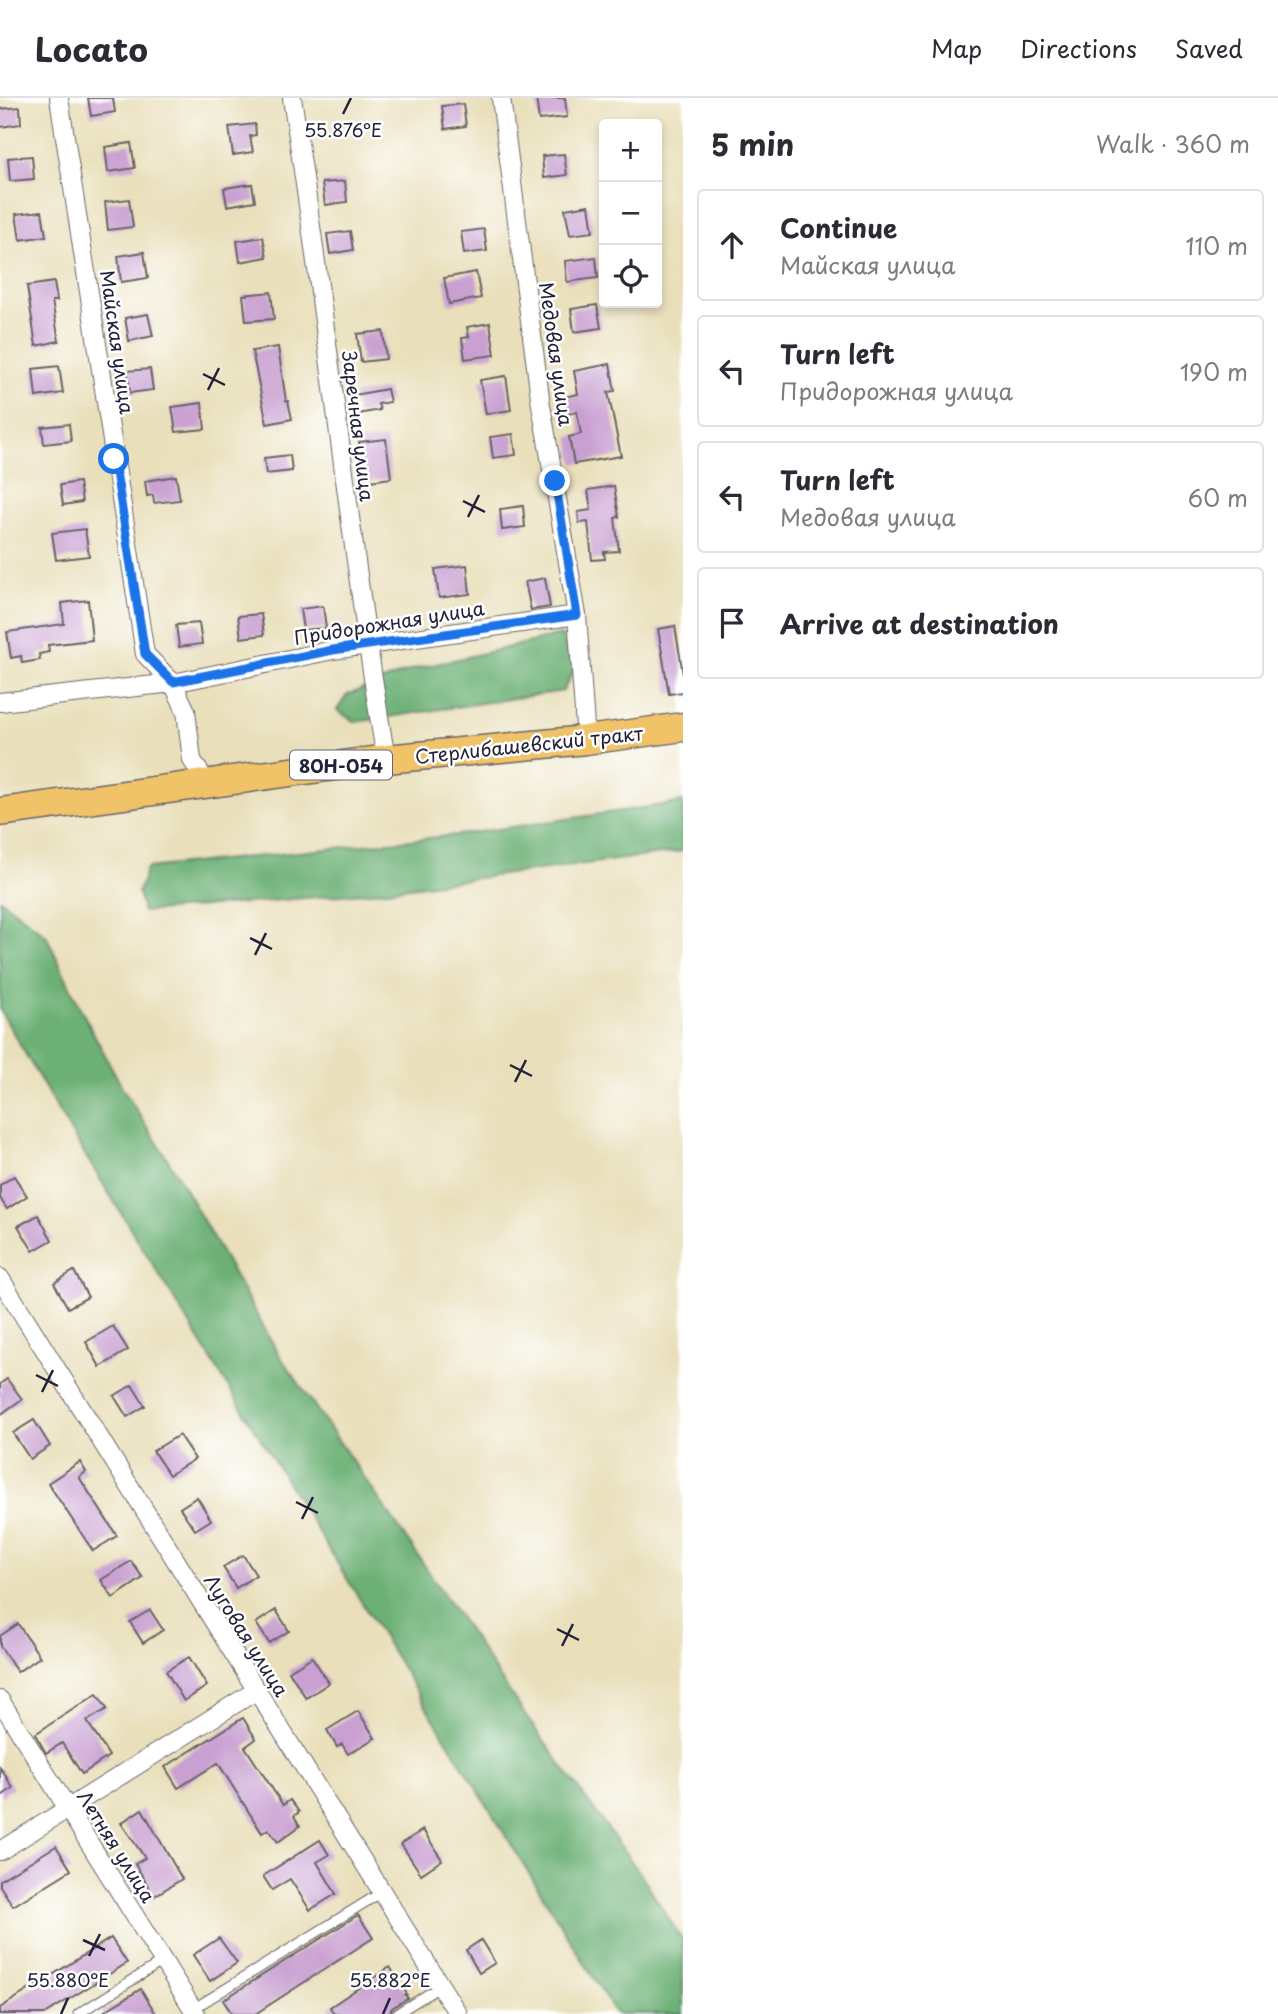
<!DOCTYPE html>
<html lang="en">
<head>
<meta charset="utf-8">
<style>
  :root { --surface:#fff; --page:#f7f7f7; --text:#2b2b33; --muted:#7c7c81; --line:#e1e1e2 }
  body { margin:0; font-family:"Playpen Sans",sans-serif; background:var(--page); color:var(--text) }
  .controls { position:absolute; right:21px; top:21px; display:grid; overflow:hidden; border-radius:7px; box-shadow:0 4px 10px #0003 }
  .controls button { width:63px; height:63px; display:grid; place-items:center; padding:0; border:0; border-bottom:2px solid var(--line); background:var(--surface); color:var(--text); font:35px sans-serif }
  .stop { position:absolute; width:21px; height:21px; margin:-16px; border:5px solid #1a73e8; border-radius:50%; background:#fff }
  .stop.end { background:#1a73e8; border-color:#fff; box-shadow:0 2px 7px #0008 }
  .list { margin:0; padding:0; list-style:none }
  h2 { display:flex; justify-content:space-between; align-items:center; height:91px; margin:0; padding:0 28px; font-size:30px }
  h2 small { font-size:23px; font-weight:400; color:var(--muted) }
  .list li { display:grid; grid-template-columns:46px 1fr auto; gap:21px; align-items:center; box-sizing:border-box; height:112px; margin:0 14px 14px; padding:0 14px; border:2px solid var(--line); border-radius:7px }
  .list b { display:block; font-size:26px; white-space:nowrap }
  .list p { margin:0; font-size:23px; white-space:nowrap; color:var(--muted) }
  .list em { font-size:23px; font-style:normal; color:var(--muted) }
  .icon { flex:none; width:38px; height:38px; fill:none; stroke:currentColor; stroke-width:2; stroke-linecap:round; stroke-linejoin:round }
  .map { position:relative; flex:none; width:683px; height:1916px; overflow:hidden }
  header { display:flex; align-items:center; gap:42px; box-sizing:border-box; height:98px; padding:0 35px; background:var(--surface); border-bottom:2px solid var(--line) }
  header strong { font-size:33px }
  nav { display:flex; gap:38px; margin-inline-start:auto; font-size:24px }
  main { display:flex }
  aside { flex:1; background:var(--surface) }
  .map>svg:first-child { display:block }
  .forest { fill:#6cb075; stroke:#476958; stroke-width:2 }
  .building { fill:#c9a0d1 }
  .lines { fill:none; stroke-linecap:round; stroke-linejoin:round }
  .lane-casing { stroke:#686467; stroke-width:11 }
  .street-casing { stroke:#686467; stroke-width:20 }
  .primary-casing { stroke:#686467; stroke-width:31 }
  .lane { stroke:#fff; stroke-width:9 }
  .street { stroke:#fff; stroke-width:18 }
  .primary { stroke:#f1c369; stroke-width:28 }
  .route { stroke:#1a73e8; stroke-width:9 }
  .ticks { fill:none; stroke:#22223b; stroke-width:2.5 }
  .labels { text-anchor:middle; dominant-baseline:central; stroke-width:5; stroke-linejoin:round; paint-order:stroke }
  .shield { fill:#fff; stroke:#646476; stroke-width:2 }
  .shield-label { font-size:18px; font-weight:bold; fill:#22223b }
  .street-label { font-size:19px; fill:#22223b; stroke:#fff }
  .ticks-label { font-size:18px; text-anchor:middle; fill:#22223b; stroke:#fff; stroke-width:5; stroke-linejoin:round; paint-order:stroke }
</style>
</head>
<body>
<header>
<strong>Locato</strong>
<nav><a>Map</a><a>Directions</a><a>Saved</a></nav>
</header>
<main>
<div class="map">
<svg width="683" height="1916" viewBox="0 0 683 1916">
  <rect width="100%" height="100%" fill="#fff"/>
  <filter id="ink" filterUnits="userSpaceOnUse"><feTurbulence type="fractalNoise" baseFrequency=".0143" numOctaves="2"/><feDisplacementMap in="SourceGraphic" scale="14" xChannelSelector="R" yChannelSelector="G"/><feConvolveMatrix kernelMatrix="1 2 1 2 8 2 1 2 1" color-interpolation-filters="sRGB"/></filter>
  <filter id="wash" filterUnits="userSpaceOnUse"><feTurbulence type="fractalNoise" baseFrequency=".00686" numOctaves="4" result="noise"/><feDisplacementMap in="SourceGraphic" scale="28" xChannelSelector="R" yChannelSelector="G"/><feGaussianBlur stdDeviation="1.57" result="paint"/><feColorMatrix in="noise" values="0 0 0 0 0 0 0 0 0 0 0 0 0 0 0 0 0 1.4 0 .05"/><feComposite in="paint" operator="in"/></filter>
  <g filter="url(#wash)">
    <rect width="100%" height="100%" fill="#e9dfba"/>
    <!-- forest -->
    <g class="forest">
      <path d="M561,537L575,570L563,593L355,624L337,612L347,597L411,572Z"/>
      <path d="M683,704V753L364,795L143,814L138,794L147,770L457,737Z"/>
      <path d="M0,801L46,837L78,906L123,991L175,1073L280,1258L412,1449L525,1617L640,1775L683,1843V1916H616L66,1026L0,912Z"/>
    </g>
    <g id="blocks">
      <!-- building -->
      <g class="building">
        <path d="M88,0H113L115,14L91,18Z"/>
        <path d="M536,0H565L567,19L539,22Z"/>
        <path d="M463,6L466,28L445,31L442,8Z"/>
        <path d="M20,9L21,26L0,29V11Z"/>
        <path d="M255,26L256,37L250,38L253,54L233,57L229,29Z"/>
        <path d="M131,45L135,70L108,74L105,49Z"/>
        <path d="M564,56L567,77L544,80L542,58Z"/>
        <path d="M32,58L34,81L10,83L8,60Z"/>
        <path d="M345,83L347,104L325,107L322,85Z"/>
        <path d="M252,86L255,103L227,108L224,90Z"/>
        <path d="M129,101L133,129L108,132L105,104Z"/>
        <path d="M589,107L593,134L570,137L565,111Z"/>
        <path d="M42,113L46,138L20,142L16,116Z"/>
        <path d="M484,131L487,153L464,156L461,134Z"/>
        <path d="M350,133L353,152L330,156L327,136Z"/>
        <path d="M263,139L267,159L240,164L237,143Z"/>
        <path d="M144,154L148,180L121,184L118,158Z"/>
        <path d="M596,159L598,180L567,184L565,163Z"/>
        <path d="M476,174L481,200L449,206L444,180Z"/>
        <path d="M54,184L57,203H52L59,243L36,248L27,188Z"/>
        <path d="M271,194L274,221L246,223L243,197Z"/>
        <path d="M597,207L601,230L574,234L571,211Z"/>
        <path d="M148,216L153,238L129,243L125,220Z"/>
        <path d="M490,225L495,257L465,261L462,240L469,239L467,229Z"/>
        <path d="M383,233L386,261L361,264L357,236Z"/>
        <path d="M278,249L286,303H288L292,321L267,326L252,253Z"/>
        <path d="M610,266L615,293L608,294L621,358L574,366L569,339L581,336L577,314L567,316L564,299L578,296L574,273Z"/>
        <path d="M59,268L63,295L36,299L33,271Z"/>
        <path d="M150,271L153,292L130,295L127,273Z"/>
        <path d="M506,278L511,312L486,316L480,282Z"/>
        <path d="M387,291L390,304L378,306L380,312L358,316L354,297Z"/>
        <path d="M202,305L205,331L176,334L172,309Z"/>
        <path d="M69,326L71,343L44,346L42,329Z"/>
        <path d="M513,336L516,357L493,360L490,339Z"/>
        <path d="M386,341L391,380L363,384L359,344Z"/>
        <path d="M290,357L292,373L266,376L264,360Z"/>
        <path d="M176,378L180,402L154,405L153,397L147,398L145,383Z"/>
        <path d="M79,384L82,404L63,407L60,387Z"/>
        <path d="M614,388L619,419L615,420L619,453L604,454L605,461L592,462L588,424L579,425L578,414L591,412L588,392Z"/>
        <path d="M523,408L525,429L502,432L500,411Z"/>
        <path d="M85,431L89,458L56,462L52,435Z"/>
        <path d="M467,467L470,496L439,500L435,471Z"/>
        <path d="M545,480L550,509L531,512L525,484Z"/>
        <path d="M88,502L92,542L48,547L49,554L39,556L40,562L22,565L21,558L11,560L7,534L64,526L62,505Z"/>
        <path d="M323,508L326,530L303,532L300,511Z"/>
        <path d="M261,516L264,537L241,540L238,518Z"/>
        <path d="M199,525L202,546L179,549L176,527Z"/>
        <path d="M675,528L683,576V594L669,596L658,531Z"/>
        <path d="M14,1078L27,1098L7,1111L0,1100V1087Z"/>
        <path d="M38,1117L52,1142L33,1153L18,1128Z"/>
        <path d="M74,1173L88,1199L68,1210L54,1185Z"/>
        <path d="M113,1228L128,1252L100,1269L86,1244Z"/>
        <path d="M7,1281L22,1301L0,1317V1286Z"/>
        <path d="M132,1287L145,1308L127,1319L114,1298Z"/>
        <path d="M34,1322L50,1348L30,1361L13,1335Z"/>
        <path d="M179,1337L195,1361L169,1377L153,1353Z"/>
        <path d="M80,1364L86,1374L79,1379L117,1438L93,1453L48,1385Z"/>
        <path d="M197,1399L211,1422L195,1432L180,1410Z"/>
        <path d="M243,1457L256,1477L236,1490L223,1469Z"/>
        <path d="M131,1463L143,1480L113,1500L101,1482Z"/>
        <path d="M150,1512L163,1532L143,1545L130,1524Z"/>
        <path d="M276,1512L289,1533L269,1545L256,1525Z"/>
        <path d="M18,1526L40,1559L17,1574L0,1548V1538Z"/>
        <path d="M189,1559L207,1588L184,1603L166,1573Z"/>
        <path d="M312,1559L329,1585L306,1600L289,1573Z"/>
        <path d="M97,1596L107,1611L87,1623L109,1658L82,1676L62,1645L46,1655L35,1636Z"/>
        <path d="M358,1613L375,1640L348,1656L342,1646L337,1649L327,1632Z"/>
        <path d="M243,1620L256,1641L245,1649L283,1707L290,1702L299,1714L294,1718L300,1728L278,1744L268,1731L262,1735L218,1665L178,1690L165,1669Z"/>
        <path d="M0,1669L13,1690L0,1699Z"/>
        <path d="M142,1711L182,1781L154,1798L135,1766L145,1760L121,1725Z"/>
        <path d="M423,1732L442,1762L421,1776L401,1746Z"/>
        <path d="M320,1742L329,1757L317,1764L336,1796L310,1812L290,1781L272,1792L263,1778Z"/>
        <path d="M56,1748L71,1772L13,1808L0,1788V1782Z"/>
        <path d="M358,1817L373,1840L255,1916H232L223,1902Z"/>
        <path d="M111,1840L127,1865L45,1916H0V1910Z"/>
        <path d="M219,1840L237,1865L210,1883L193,1857Z"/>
        <path d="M481,1842L495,1865L479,1875L466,1852Z"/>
        <path d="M390,1869L407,1896L405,1897L408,1900L392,1910L389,1916H334L330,1909Z"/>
        <path d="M141,1891L156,1916H100Z"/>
      </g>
    </g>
  </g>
  <g filter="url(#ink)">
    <use href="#blocks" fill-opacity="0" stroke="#686467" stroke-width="2"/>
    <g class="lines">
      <!-- lane casing -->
      <g class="lane-casing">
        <g id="lane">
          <path d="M193,1911L382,1794"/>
          <path d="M78,1916L163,1863"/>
          <path d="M396,1916L441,1888"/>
        </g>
      </g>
      <!-- street casing -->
      <g class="street-casing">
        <g id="street">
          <path d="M59,0L145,556L173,585L186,613L192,662L206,684"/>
          <path d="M292,0C327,220 349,441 386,661"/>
          <path d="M501,0L541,307L577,517L586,642"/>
          <path d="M0,604L173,585L333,552L577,517"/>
          <path d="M0,1180L458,1916"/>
          <path d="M0,1602L196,1916"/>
          <path d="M0,1753L257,1592"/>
        </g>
      </g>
      <!-- primary casing -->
      <g class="primary-casing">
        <path id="primary" d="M0,714L386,661L586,642L683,629"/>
      </g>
      <!-- lane -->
      <use href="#lane" class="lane"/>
      <!-- street -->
      <use href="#street" class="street"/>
      <!-- primary -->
      <use href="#primary" class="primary"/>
    </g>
  </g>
  <g class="lines" filter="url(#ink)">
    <!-- route -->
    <path class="route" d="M114,361L145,556L173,584L333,552L577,517L555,383"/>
  </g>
  <!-- ticks -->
  <path class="ticks" d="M343,16L351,0M203,276L225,287M208,292L219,270M463,403L485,414M468,419L479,397M250,840L272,851M255,857L266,835M510,967L532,978M515,984L526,962M36,1277L58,1288M42,1294L53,1272M296,1404L318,1415M302,1421L313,1399M557,1531L579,1542M562,1548L573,1526M83,1842L105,1852M89,1858L100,1836M61,1916L68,1900M383,1916L390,1900"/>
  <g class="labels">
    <!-- shield labels -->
    <rect class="shield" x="290" y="652.5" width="102" height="29" rx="5"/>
    <g class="shield-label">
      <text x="341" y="667">80Н-054</text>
    </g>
    <!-- street labels -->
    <g class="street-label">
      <text transform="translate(118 244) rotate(82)">Майская улица</text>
      <text transform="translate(557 256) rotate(82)">Медовая улица</text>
      <text transform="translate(359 328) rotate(83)">Заречная улица</text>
      <text transform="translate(389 524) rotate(-9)">Придорожная улица</text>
      <text transform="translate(529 646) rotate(-6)">Стерлибашевский тракт</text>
      <text transform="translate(247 1537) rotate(58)">Луговая улица</text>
      <text transform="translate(117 1748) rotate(58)">Летняя улица</text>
    </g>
  </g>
  <g class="ticks-label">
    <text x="343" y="39">55.876°E</text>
    <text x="68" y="1889">55.880°E</text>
    <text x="390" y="1889">55.882°E</text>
  </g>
</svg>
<div class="controls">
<button>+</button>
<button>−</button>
<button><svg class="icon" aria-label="locate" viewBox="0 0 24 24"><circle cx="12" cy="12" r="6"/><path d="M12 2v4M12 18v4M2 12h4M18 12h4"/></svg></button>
</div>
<div class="stop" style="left:114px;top:361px"></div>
<div class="stop end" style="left:555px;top:383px"></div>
</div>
<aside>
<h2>5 min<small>Walk · 360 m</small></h2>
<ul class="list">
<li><svg class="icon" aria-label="ahead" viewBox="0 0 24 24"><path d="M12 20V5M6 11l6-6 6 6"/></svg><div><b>Continue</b><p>Майская улица</p></div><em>110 m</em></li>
<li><svg class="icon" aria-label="left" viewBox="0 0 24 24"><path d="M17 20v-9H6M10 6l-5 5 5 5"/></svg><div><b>Turn left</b><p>Придорожная улица</p></div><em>190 m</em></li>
<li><svg class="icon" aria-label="left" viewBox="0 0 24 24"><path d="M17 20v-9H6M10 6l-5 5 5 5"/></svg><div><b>Turn left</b><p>Медовая улица</p></div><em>60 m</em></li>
<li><svg class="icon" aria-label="arrive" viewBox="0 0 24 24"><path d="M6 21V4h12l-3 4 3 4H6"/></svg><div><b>Arrive at destination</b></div></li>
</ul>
</aside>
</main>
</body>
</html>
